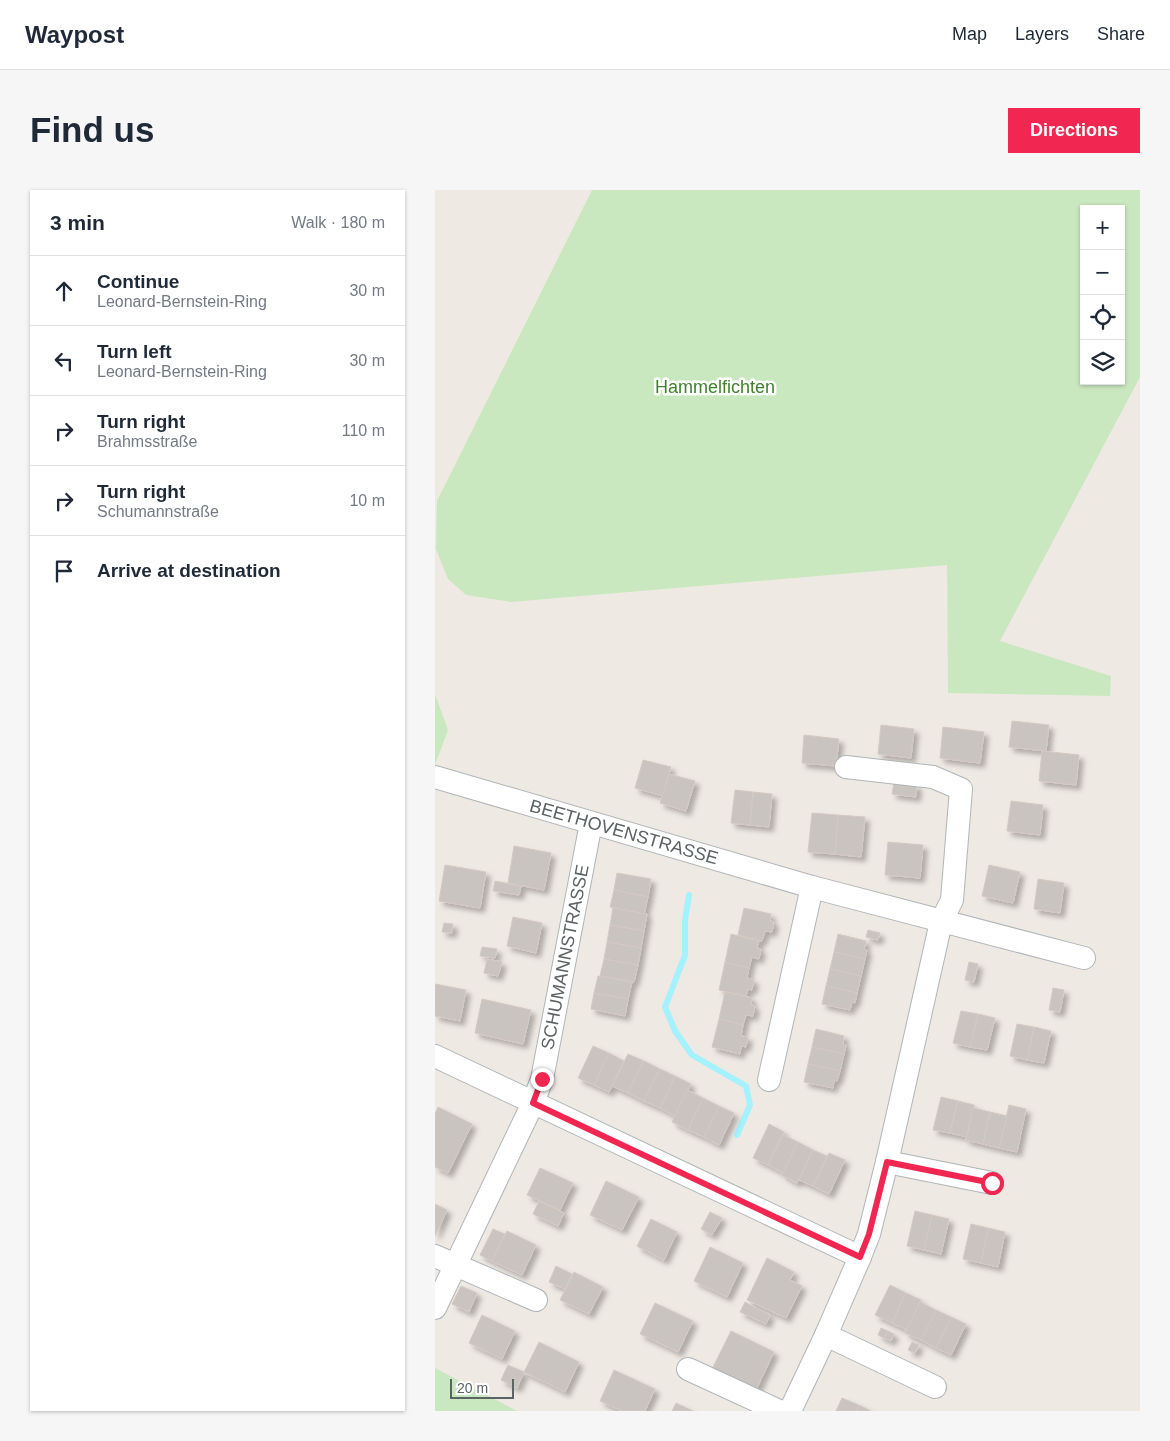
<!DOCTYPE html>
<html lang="en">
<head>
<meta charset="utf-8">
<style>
  :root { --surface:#fff; --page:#f6f6f7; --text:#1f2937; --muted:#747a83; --line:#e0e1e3; --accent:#f22751 }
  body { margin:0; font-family:Helvetica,sans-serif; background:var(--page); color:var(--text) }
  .controls { position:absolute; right:15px; top:15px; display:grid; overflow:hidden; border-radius:0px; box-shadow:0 1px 4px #0004 }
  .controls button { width:45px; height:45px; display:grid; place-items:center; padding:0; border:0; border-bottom:1px solid var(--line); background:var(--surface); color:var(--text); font:25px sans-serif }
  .scale { position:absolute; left:15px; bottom:12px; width:64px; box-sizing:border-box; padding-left:5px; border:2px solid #5c6365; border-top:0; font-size:14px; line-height:18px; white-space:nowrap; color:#5c6365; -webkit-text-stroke:4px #fff; paint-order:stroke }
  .stop { position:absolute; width:15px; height:15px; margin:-11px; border:4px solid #f22751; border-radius:50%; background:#fff }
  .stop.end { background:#f22751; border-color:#fff; box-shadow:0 1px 5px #0008 }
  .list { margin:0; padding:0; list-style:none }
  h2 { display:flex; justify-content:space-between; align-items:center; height:65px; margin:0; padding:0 20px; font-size:21px }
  h2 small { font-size:16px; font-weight:400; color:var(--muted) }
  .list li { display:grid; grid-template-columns:32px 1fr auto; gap:15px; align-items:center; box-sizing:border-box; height:70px; padding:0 20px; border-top:1px solid var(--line) }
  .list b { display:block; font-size:19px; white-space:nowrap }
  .list p { margin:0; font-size:16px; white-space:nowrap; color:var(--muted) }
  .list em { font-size:16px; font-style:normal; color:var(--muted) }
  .icon { flex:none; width:28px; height:28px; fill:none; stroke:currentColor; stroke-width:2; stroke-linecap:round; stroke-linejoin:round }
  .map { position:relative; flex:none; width:705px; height:1221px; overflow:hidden; border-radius:0px }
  header { display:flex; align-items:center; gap:30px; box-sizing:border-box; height:70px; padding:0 25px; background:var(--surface); border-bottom:1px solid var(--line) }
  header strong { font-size:24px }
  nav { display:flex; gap:28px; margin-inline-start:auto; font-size:18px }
  .intro { display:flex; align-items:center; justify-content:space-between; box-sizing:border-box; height:120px; padding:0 30px }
  h1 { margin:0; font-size:35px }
  .button { padding:12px 22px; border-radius:0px; background:var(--accent); color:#fff; font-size:18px; font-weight:700 }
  main { display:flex; gap:30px; padding:0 30px }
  aside { flex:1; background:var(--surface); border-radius:0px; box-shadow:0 1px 4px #0004 }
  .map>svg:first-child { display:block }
  .green { fill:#cae8bf; fill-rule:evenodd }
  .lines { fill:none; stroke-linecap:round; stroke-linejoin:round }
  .stream { stroke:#a4f1ff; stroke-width:6 }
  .building { fill:#cac4c1; stroke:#d4c9c2; filter:url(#shadow) }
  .minor-casing { stroke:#afb5b7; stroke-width:24 }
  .minor { stroke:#fff; stroke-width:22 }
  .route { stroke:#f22751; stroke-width:6 }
  .labels { text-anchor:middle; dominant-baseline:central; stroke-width:5; stroke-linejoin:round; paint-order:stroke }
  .park-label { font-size:18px; fill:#42812f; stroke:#fff }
  .street-label { font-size:18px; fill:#5c6365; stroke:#fff }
</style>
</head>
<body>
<header>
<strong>Waypost</strong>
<nav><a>Map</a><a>Layers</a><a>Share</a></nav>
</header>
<div class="intro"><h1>Find us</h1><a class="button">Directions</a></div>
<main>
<aside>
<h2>3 min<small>Walk · 180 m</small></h2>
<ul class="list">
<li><svg class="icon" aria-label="ahead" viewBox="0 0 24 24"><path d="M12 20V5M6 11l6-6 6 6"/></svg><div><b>Continue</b><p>Leonard-Bernstein-Ring</p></div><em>30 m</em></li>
<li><svg class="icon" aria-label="left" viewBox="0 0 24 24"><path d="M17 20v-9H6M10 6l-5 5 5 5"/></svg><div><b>Turn left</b><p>Leonard-Bernstein-Ring</p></div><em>30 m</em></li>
<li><svg class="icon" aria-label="right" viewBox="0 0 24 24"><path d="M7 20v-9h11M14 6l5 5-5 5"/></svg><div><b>Turn right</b><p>Brahmsstraße</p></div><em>110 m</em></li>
<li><svg class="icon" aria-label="right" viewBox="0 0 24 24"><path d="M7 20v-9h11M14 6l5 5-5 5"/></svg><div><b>Turn right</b><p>Schumannstraße</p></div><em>10 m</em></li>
<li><svg class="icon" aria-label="arrive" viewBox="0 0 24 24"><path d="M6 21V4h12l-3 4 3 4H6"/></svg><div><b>Arrive at destination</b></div></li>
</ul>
</aside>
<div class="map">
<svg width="705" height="1221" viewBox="0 0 705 1221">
  <defs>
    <filter id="shadow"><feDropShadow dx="4.5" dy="4.5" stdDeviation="2.5" flood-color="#0004"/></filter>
  </defs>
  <rect width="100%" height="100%" fill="#efe9e4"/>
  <!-- green -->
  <g class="green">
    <path d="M157,0H705V187L565,451L676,486L675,506L513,503L512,375L76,412L31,405L13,389L1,359L2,311ZM649,19H686V191H649Z"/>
    <path d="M0,504L13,540L0,575Z"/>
    <path d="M0,1178L82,1221H0Z"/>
  </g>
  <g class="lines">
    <!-- stream -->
    <path class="stream" d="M254,705L250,730V765L230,817L240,841L257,865L311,896L315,915L302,945"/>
  </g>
  <!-- building -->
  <g class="building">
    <path d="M577,531L614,535L611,561L574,557Z"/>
    <path d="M446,535L479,539L476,568L443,564Z"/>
    <path d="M508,537L549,542L545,573L505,568Z"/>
    <path d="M369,545L404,549L401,576L367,573Z"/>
    <path d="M607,561L644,565L641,595L604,591Z"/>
    <path d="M208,570L236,577L228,606L200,598Z"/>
    <path d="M234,584L260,591L251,621L225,613Z"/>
    <path d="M459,592L482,595L481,607L457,604Z"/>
    <path d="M300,600L318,602L315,635L296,633Z"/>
    <path d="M318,602L337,604L334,637L315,635Z"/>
    <path d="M576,611L608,615L605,645L572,641Z"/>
    <path d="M377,623L403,625L400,664L373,662Z"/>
    <path d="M403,625L430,627L426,667L400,664Z"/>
    <path d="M453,652L488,655L485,688L450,685Z"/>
    <path d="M79,656L116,663L109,700L73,693Z"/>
    <path d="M10,675L51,682L45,718L4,711Z"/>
    <path d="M554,675L585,682L578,713L547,706Z"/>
    <path d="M182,683L216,689L213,707L179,700Z"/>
    <path d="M603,689L629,693L625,723L599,719Z"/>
    <path d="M60,691L86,696L84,705L58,701Z"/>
    <path d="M179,700L213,707L209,724L175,717Z"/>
    <path d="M178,718L212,724L209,741L175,735Z"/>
    <path d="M309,718L336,724L335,731L339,732L337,742L330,741L327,751L303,745Z"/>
    <path d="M78,727L107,733L101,763L72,756Z"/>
    <path d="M9,733L18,734L17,743L7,742Z"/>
    <path d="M175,735L209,741L206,758L172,752Z"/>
    <path d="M433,740L445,743L443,750L431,747Z"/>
    <path d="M296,744L324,751L322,758L326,759L324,769L317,767L314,778L290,772Z"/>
    <path d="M403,744L431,751L429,759L432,760L430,769L399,762Z"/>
    <path d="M172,752L206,758L203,775L169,769Z"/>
    <path d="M47,757L62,759L60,768L45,766Z"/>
    <path d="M399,762L430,769L426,786L395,779Z"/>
    <path d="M52,769L67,772L63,786L49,783Z"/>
    <path d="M169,769L203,775L199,792L165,786Z"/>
    <path d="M290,772L314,778L312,788L319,790L317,800L313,799L311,806L284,800Z"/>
    <path d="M534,772L543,774L539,792L530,790Z"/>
    <path d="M395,779L426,786L422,803L391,796Z"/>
    <path d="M163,786L197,792L193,809L159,803Z"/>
    <path d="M0,794L31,800L25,831L0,826Z"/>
    <path d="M391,796L422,803L420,813L417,812L415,820L387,814Z"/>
    <path d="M618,798L629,800L625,822L614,820Z"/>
    <path d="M290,802L317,808L316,815L320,816L318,826L311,825L308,835L284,829Z"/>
    <path d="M159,803L193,809L190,826L156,819Z"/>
    <path d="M47,809L96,820L88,854L40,843Z"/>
    <path d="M526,821L543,824L535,857L518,853Z"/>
    <path d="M543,824L560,828L552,860L535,857Z"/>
    <path d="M284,829L308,835L306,846L313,847L311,857L306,856L305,864L277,857Z"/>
    <path d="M582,834L599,837L592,870L575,866Z"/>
    <path d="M599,837L616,841L609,873L592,870Z"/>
    <path d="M381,839L409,846L408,854L411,855L409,864L377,857Z"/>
    <path d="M158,856L174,863L159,895L143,888Z"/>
    <path d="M377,857L409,864L405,881L373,874Z"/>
    <path d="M174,863L189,871L174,902L159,895Z"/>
    <path d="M193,864L209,871L193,903L177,896Z"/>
    <path d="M209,871L225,879L209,911L193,903Z"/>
    <path d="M373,874L405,881L402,891L399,890L398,898L369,892Z"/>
    <path d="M225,879L240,886L225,918L209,911Z"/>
    <path d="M240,886L256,894L240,926L225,918Z"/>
    <path d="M252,900L268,908L253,940L237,932Z"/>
    <path d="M506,907L523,911L515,943L498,940Z"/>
    <path d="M268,908L284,916L269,947L253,940Z"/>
    <path d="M523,911L539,915L531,950V951L532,947L515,943Z"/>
    <path d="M539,915V918L555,922L548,954L531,950Z"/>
    <path d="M574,915L591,919L582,962L564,958Z"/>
    <path d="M284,916L299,923L284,955L269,947Z"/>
    <path d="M3,917L37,934L13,983L0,977V924Z"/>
    <path d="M555,922L572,926L564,958L548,954Z"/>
    <path d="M334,934L349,942L333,975L318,968Z"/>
    <path d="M348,945L363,952L348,983L333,975Z"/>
    <path d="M363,952L378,960L362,993L347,985Z"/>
    <path d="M378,960L392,966L378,996L364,990Z"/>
    <path d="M394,963L410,970L394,1004L378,996Z"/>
    <path d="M105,978L138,993L125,1020L92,1005Z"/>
    <path d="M171,991L204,1007L187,1040L155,1025Z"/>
    <path d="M104,1011L129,1023L123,1036L98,1024Z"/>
    <path d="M0,1014L12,1020L0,1046Z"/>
    <path d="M480,1021L497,1025L489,1060L472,1056Z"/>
    <path d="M275,1022L287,1028L277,1045L266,1039Z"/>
    <path d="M497,1025L514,1029L506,1064L489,1060Z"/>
    <path d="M216,1029L242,1042L229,1070L202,1056Z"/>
    <path d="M536,1034L553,1038L546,1073L528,1069Z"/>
    <path d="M553,1038L570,1042L563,1077L546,1073Z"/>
    <path d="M58,1039L70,1044L57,1071L45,1065Z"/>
    <path d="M72,1041L101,1055L87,1085L57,1071Z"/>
    <path d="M275,1057L308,1073L292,1107L259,1091Z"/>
    <path d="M332,1068L359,1082L355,1090L367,1096L351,1128L312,1110Z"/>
    <path d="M121,1076L137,1084L130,1099L114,1092Z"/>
    <path d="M139,1082L168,1097L154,1124L125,1110Z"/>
    <path d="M455,1095L471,1103L457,1133L440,1125Z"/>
    <path d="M26,1096L42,1103L34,1122L17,1114Z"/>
    <path d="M471,1103L486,1110L472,1140L457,1133Z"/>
    <path d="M310,1112L335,1125L331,1134L305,1122Z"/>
    <path d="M485,1112L501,1120L486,1150L470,1143Z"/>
    <path d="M220,1113L258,1131L243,1162L205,1144Z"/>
    <path d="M501,1120L516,1127L501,1158L486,1150Z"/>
    <path d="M47,1125L80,1141L67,1169L34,1153Z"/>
    <path d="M516,1127L531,1134L516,1165L501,1158Z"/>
    <path d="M446,1138L453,1141L449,1148L443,1145Z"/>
    <path d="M296,1141L339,1162L321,1200L277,1179Z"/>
    <path d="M453,1141L459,1144L456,1151L449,1148Z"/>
    <path d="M104,1152L144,1172L130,1202L89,1182Z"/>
    <path d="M477,1152L484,1155L480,1163L473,1160Z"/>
    <path d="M73,1175L89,1182L82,1198L66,1190Z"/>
    <path d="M179,1180L220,1199L210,1221H187L165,1211Z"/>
    <path d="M407,1208L424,1215L421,1221H401Z"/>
    <path d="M241,1213L258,1221H237Z"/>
    <path d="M424,1215L436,1221H421Z"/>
  </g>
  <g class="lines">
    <!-- minor casing -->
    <g class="minor-casing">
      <g id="minor">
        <path d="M0,587L377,697L649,768"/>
        <path d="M0,866L425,1067"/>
        <path d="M334,890L377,697"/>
        <path d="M452,972L557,993"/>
        <path d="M0,1066L101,1110"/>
        <path d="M0,1118L98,913L107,889L156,633"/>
        <path d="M391,1145L500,1197"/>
        <path d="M253,1179L344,1221"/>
        <path d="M355,1221L391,1145L425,1067L434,1044L452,972L506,732L517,710L526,599L498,587L411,577"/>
      </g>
    </g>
    <!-- minor -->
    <use href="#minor" class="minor"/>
  </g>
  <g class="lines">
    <!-- route -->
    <path class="route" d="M107,889L98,913L425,1067L434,1044L452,972L557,993"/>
  </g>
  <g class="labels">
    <!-- park labels -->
    <g class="park-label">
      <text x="280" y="197">Hammelfichten</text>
    </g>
    <!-- street labels -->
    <g class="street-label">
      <text transform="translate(189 642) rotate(16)">BEETHOVENSTRASSE</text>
      <text transform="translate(130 767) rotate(-79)">SCHUMANNSTRASSE</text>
    </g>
  </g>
</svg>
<div class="controls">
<button>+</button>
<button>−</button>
<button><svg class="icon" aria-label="locate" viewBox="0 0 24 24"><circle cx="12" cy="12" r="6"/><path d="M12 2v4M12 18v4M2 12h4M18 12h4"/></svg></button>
<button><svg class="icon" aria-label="layers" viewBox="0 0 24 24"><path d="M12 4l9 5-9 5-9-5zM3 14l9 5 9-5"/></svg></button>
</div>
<div class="scale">20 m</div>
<div class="stop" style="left:557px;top:993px"></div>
<div class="stop end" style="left:107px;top:889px"></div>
</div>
</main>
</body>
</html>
